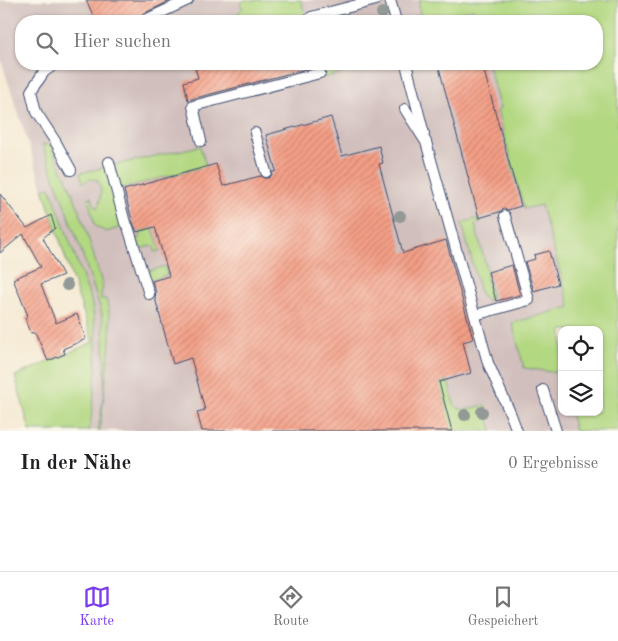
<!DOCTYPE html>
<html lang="de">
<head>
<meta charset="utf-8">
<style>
  :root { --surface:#fff; --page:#f6f6f6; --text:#202124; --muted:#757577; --line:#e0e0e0; --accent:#7c3aed }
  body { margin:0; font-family:"Old Standard TT",serif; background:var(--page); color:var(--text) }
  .controls { position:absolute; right:15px; bottom:15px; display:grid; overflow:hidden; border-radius:10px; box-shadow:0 1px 4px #0004 }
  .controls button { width:45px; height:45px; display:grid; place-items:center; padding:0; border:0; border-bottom:1px solid var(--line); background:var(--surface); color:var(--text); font:25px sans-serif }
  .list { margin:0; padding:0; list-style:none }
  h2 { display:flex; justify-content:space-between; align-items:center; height:65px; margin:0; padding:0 20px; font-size:21px }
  h2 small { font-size:16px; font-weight:400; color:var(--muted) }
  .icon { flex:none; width:28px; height:28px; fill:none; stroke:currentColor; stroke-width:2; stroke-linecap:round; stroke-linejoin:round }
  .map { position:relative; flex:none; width:618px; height:431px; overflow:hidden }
  .search { position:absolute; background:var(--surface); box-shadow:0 1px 4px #0004; left:15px; right:15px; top:15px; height:55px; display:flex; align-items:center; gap:12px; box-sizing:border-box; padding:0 18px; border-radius:20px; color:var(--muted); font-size:19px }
  .sheet { height:140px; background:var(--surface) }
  nav { display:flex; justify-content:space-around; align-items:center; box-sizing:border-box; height:70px; border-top:1px solid var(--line); background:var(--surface); font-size:14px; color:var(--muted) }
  nav a { display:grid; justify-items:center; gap:2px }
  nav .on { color:var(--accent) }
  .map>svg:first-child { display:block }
  .railway { fill:#d1bfbd; fill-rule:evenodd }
  .green { fill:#b3d882; stroke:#678470 }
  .building { fill:url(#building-hatch) }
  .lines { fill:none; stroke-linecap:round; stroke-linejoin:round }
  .lane-casing { stroke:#3c4b6f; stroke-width:12 }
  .lane { stroke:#fff; stroke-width:10 }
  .tree { fill:#929996 }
</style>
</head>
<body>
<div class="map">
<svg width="618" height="431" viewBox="0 0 618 431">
  <defs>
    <pattern id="building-hatch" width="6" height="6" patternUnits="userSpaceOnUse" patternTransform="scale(1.25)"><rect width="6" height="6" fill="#f59f86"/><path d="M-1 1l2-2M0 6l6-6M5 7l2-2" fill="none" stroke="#c68271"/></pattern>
  </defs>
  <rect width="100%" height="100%" fill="#fbf7ec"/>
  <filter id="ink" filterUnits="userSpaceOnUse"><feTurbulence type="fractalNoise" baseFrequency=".02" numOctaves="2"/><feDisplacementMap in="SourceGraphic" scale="10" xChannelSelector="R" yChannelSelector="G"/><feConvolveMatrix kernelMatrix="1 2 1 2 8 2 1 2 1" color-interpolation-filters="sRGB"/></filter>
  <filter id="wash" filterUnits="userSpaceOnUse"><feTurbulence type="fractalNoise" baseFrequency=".0096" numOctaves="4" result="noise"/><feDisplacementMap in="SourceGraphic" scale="20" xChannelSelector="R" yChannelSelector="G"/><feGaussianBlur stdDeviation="1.12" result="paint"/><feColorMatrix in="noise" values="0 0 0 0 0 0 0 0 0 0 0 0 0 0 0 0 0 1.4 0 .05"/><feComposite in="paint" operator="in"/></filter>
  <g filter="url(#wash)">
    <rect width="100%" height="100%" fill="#f4e8d0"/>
    <!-- railway -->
    <path class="railway" d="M0,0H618V431H30L15,376L93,342L0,57ZM21,21H597V64H21ZM562,330H599V412H562Z"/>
    <!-- green -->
    <g class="green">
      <path d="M244,0H301L307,21H228L243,8L240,4Z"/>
      <path d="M419,0H618V431H575L570,412H599V330H562V384L559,373L524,368L512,323L570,307L541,205L524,209L497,110L500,109L488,64H597V21H477L473,9L429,21H420Z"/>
      <path d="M329,64H353L354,68L370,64H378L323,78L320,66Z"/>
      <path d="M42,144L51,145C55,156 60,166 65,176C82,212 92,250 103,287L101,293V299H106C114,325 109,350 106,376C104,395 102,413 100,431H98L104,392L105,365L103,322L101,310L80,247Z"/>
      <path d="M200,146L206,166L119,189L114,165Z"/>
      <path d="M106,167L122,227L106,232L95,226L88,198L91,197L96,208H98C100,198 103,189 97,180L90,179L83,183L80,173Z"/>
      <path d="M50,187L91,300C100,343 96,388 89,431H30L15,376L93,342L43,189Z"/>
      <path d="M478,218V221H480L481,222L475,224L487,271V277L491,295L488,301L481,296L462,223Z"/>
      <path d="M153,228L160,251L155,252L154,245L140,249L137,238L141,237L140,232Z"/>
      <path d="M165,266L167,275L150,280L145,272Z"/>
      <path d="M448,381L454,404L458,408L465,410L485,405L492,431H452L439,383Z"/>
    </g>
    <g id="blocks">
      <!-- building -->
      <g class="building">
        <path d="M86,0H172L128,21H96Z"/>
        <path d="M194,64H309L310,68L188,100L184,82L198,78Z"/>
        <path d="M438,64H482L521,206L508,210L504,209L499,212L479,218Z"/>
        <path d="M331,117L342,156L379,146L383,163L379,164L403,253L446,240L473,339L463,342L471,373L439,382L452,431H202L197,412L205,410L191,358L173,364L155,298L156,292L152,281L169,276L155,227L137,232L132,220L124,190L216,164L223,186L260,176L264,178H268L271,176L273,172L276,171L266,135Z"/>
        <path d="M0,194L27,228L51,215L55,228L43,238L63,275L41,284L56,323L77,314L86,339L63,349L65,354L48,361L35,332L31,333L25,318L28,316L13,279L41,267L23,234L0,253Z"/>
        <path d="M549,251L558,284L534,291L525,262L535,259L534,255Z"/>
        <path d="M512,265L520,295L496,301L488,272Z"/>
      </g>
    </g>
  </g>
  <g filter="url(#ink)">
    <use href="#blocks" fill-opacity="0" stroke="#3c4b6f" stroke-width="1"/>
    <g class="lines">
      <!-- lane casing -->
      <g class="lane-casing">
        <g id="lane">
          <path d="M390,0L396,21"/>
          <path d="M311,17L376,0"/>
          <path d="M143,21L188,0"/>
          <path d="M55,64L44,72L31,91L36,112L55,141L71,170"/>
          <path d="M406,64L424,134"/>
          <path d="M405,109L426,142L488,363L511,415L517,431"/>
          <path d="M255,133L266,172"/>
          <path d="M201,141L193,106L320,73"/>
          <path d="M109,162L125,223L128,227L149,294"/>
          <path d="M475,315L529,300L505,216"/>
          <path d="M543,390L556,431"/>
        </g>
      </g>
      <!-- lane -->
      <use href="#lane" class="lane"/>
    </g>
    <!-- trees -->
    <g class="tree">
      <circle cx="382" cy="13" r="6"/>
      <circle cx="400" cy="216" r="6"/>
      <circle cx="67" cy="285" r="6"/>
      <circle cx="482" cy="412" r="6"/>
      <circle cx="465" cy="415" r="6"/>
    </g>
  </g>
</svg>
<div class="controls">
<button><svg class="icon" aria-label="locate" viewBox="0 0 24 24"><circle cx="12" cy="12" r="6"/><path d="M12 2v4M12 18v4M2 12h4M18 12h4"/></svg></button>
<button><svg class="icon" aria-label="layers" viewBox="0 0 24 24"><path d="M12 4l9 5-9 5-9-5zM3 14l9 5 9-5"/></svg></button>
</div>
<div class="search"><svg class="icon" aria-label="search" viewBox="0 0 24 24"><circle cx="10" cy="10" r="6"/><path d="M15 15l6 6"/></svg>Hier suchen</div>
</div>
<section class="sheet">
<h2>In der Nähe<small>0 Ergebnisse</small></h2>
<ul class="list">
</ul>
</section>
<nav>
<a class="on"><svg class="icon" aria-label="map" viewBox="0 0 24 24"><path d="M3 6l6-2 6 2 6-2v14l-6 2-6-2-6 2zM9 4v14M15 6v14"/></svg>Karte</a>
<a><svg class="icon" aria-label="directions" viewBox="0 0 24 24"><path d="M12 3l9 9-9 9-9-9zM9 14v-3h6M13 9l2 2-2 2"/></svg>Route</a>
<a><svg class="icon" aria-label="saved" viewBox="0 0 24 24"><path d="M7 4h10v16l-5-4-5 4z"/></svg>Gespeichert</a>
</nav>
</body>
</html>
